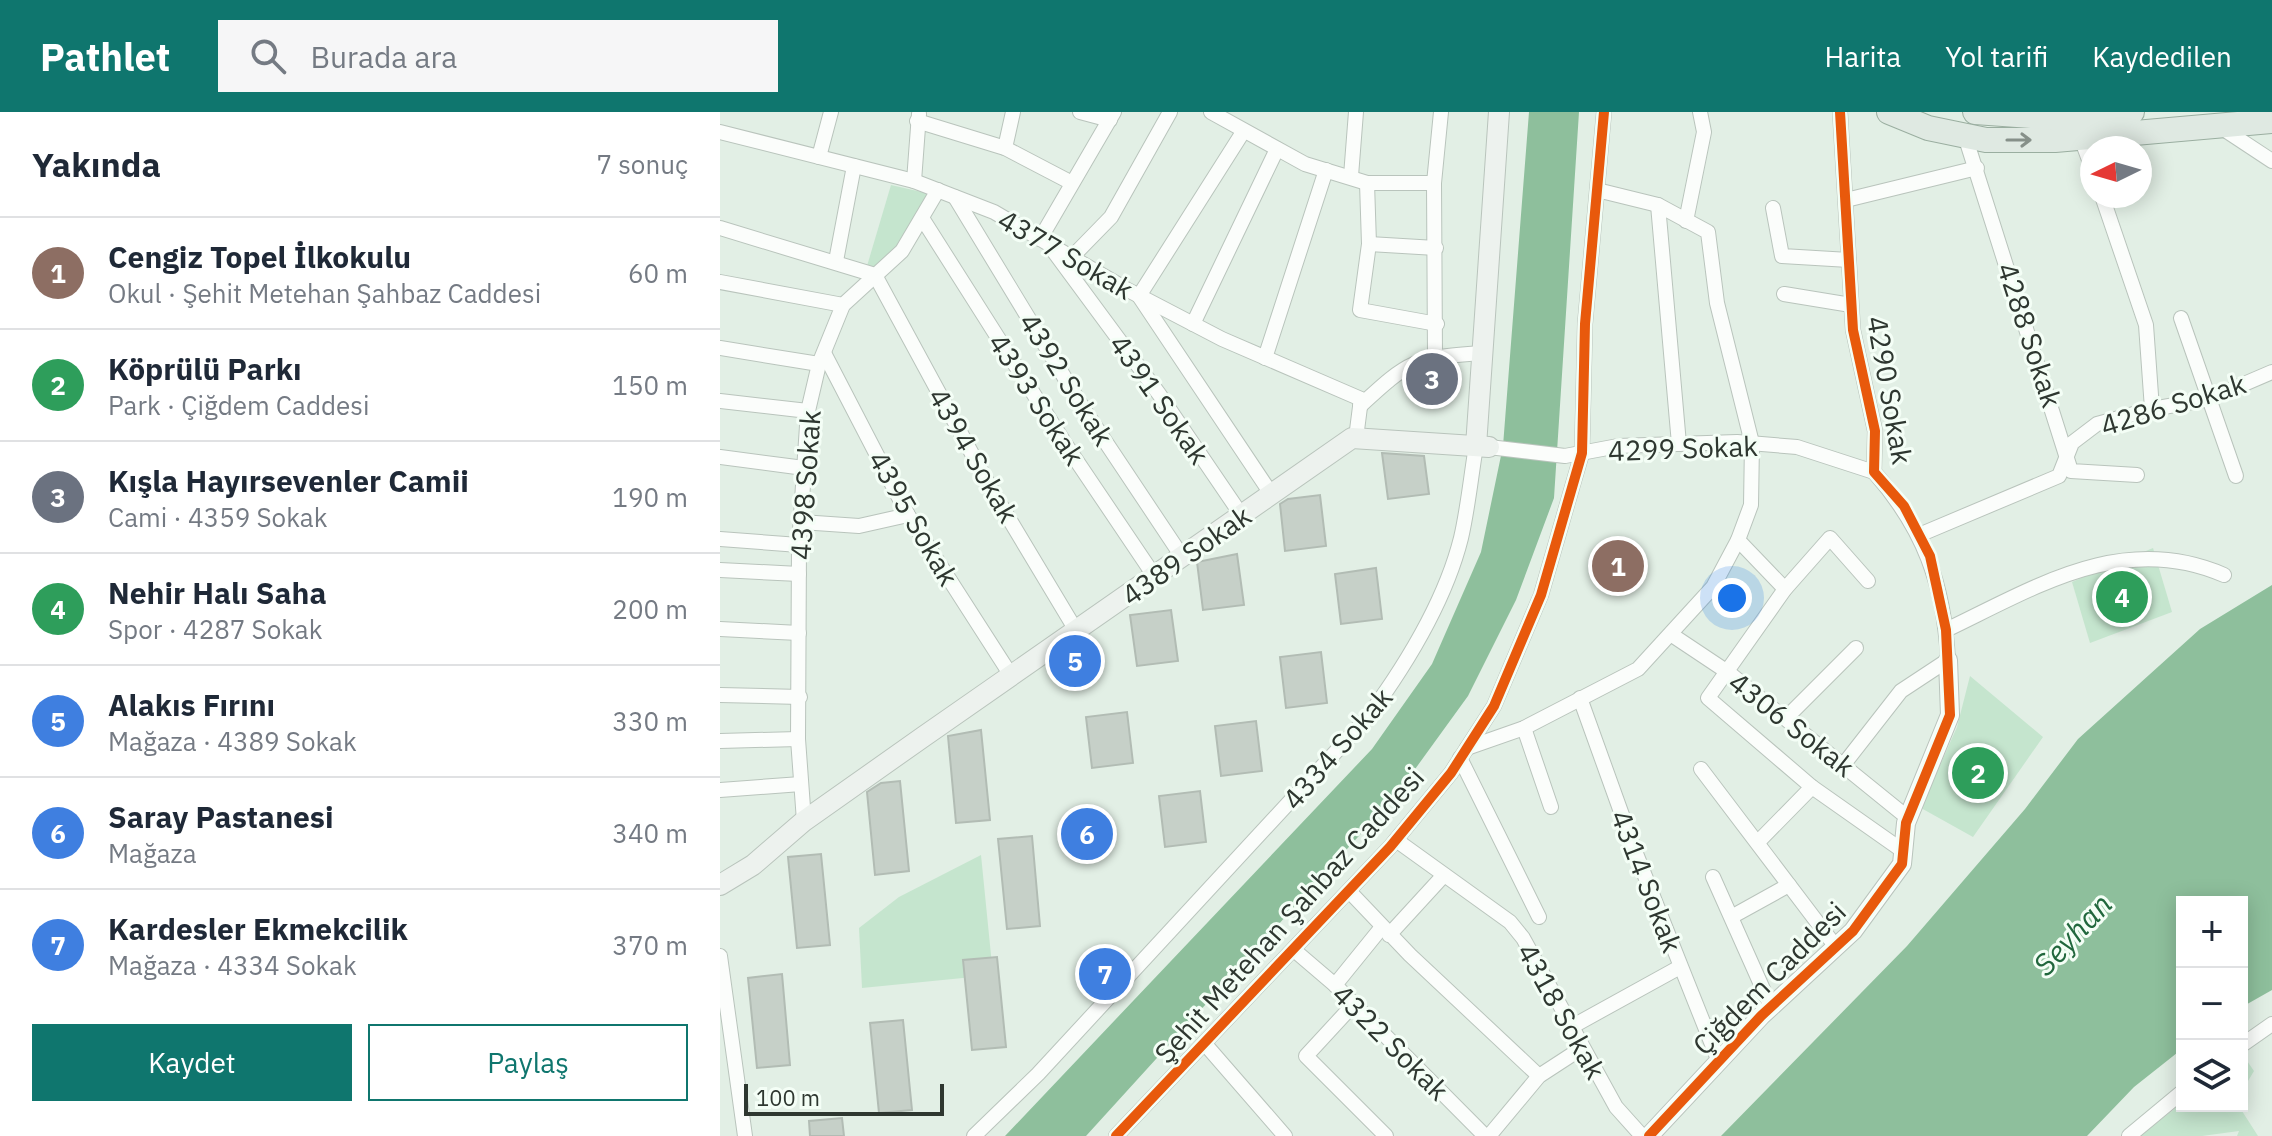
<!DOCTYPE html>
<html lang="tr">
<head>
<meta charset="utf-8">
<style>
  :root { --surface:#fff; --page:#f6f6f7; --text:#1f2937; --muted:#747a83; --line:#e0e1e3; --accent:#0f766e }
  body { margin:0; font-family:"IBM Plex Sans",sans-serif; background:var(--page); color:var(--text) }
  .controls { position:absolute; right:24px; bottom:24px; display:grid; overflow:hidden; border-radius:0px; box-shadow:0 4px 20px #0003 }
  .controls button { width:72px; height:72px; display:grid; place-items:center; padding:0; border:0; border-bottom:2px solid var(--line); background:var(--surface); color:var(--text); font:40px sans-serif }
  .compass { position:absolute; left:1360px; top:24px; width:72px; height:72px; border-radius:50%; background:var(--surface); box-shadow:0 4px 20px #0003; rotate:265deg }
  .scale { position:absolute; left:24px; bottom:20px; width:200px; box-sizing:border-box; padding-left:8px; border:4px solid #2e3730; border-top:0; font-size:22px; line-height:28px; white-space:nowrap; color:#2e3730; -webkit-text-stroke:6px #f4fef6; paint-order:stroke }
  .you { position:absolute; left:1012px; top:486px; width:28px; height:28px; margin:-20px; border:6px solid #fff; border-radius:50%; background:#1a73e8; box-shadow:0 0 0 12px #1a73e833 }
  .badge { display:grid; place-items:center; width:52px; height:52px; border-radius:50%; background:var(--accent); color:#fff; font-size:26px; font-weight:700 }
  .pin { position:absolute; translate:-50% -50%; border:4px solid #fff; box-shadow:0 2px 8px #0006 }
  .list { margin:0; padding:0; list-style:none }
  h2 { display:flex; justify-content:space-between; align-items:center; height:104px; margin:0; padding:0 32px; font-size:34px }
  h2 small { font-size:26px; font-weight:400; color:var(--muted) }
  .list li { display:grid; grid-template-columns:52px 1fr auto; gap:24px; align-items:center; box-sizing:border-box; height:112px; padding:0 32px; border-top:2px solid var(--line) }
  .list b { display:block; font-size:30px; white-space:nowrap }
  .list p { margin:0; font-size:26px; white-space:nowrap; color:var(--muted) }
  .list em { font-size:26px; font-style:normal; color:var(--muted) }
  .actions { display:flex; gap:16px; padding:24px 32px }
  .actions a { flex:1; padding:18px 0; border:2px solid var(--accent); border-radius:0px; text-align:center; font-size:28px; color:var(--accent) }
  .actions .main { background:var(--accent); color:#fff }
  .icon { flex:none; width:44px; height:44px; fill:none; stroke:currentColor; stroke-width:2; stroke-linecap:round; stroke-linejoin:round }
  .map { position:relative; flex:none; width:1552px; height:1024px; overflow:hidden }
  header { display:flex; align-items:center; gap:48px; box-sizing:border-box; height:112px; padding:0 40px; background:var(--accent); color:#fff }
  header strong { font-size:38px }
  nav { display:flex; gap:44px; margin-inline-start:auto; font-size:28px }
  .search { width:560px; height:72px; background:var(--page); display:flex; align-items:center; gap:20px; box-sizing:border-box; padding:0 28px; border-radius:0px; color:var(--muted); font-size:30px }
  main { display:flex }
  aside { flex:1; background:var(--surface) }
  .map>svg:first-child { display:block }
  .green { fill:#c5e5ce }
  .water { fill:#8ebf9c }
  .building { fill:#c6d0c8; stroke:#b2bcb4; stroke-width:2 }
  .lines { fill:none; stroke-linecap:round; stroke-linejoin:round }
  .minor-casing { stroke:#b9c4bc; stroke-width:16 }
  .tertiary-casing { stroke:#b9c4bc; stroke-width:20 }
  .secondary-casing { stroke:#b9c4bc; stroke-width:22 }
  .primary-casing { stroke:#9aaea0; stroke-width:26 }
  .minor { stroke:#fbfdfb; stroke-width:14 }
  .tertiary { stroke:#fbfdfb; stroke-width:18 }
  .secondary { stroke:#edf2ee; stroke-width:20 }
  .primary { stroke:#dfe9e2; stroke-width:24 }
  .cycleway-casing { stroke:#f4fef6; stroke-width:15 }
  .cycleway { stroke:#e8590c; stroke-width:10 }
  .oneway { stroke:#869089 }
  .labels { text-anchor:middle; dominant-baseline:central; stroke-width:6; stroke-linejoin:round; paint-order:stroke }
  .street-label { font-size:28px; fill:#2e3730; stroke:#f4fef6 }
  .water-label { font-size:30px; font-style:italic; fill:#21673d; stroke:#f4fef6 }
</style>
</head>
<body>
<header>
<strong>Pathlet</strong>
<div class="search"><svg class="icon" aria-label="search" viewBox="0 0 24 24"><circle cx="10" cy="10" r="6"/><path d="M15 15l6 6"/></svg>Burada ara</div>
<nav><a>Harita</a><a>Yol tarifi</a><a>Kaydedilen</a></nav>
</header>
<main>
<aside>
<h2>Yakında<small>7 sonuç</small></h2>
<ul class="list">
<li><span class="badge" style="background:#8d6e63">1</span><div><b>Cengiz Topel İlkokulu</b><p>Okul · Şehit Metehan Şahbaz Caddesi</p></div><em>60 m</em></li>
<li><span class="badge" style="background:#2e9e5b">2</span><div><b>Köprülü Parkı</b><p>Park · Çiğdem Caddesi</p></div><em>150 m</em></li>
<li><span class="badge" style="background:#6b7280">3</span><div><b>Kışla Hayırsevenler Camii</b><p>Cami · 4359 Sokak</p></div><em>190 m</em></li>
<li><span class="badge" style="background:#2e9e5b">4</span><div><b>Nehir Halı Saha</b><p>Spor · 4287 Sokak</p></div><em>200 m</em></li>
<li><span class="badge" style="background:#3f7fe0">5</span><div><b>Alakıs Fırını</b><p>Mağaza · 4389 Sokak</p></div><em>330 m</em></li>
<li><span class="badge" style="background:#3f7fe0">6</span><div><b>Saray Pastanesi</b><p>Mağaza</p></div><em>340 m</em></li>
<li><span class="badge" style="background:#3f7fe0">7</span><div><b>Kardesler Ekmekcilik</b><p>Mağaza · 4334 Sokak</p></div><em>370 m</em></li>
</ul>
<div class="actions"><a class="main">Kaydet</a><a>Paylaş</a></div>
</aside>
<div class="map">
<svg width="1552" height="1024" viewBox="0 0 1552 1024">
  <rect width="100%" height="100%" fill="#e2efe5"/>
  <!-- green -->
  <g class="green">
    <path d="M171,73L215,83L157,161L147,154Z"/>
    <path d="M1433,436L1452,500L1370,531L1352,470Z"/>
    <path d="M1250,564L1323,625L1253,725L1201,696L1237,615Z"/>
    <path d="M261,743L273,863L142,876L139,816L179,785Z"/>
    <path d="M1525,946L1534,959L1525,974L1522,999L1538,1024H1517L1519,1019L1482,1024H1420L1462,991V994H1522Z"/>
  </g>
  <!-- water -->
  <g class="water">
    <path d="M809,0H859L834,386L796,488L748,584L677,682L366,1024H285L652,637L712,552L761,440L783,334Z"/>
    <path d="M1552,473V878L1522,895V790H1462V937L1414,975L1367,1024H1001L1187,834L1305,697L1358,627L1480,517Z"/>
  </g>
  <!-- building -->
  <g class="building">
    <path d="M731,254L735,277L694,285L691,265Z"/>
    <path d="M662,341L704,344L709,382L668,387Z"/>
    <path d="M600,383L606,434L565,439L560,392L568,387Z"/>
    <path d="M517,442L524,493L483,498L477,450Z"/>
    <path d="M656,456L662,507L621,512L615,462Z"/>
    <path d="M451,498L458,549L417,554L410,503Z"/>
    <path d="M601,540L607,591L566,596L560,545Z"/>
    <path d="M407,600L413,651L372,656L366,605Z"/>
    <path d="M536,609L542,659L501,664L495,614Z"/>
    <path d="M261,618L270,708L236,711L228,624Z"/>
    <path d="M180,669L189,759L155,763L147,680L161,671Z"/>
    <path d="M480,679L486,730L445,735L439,684Z"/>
    <path d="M312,724L320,814L287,817L278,727Z"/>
    <path d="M101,742L110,833L77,836L68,745Z"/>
    <path d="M277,845L286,935L252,938L243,848Z"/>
    <path d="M62,862L70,953L37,956L28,866Z"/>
    <path d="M183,908L192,998L159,1001L150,911Z"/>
    <path d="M122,1006L124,1024H90L89,1009Z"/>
  </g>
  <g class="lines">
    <!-- minor casing -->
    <g class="minor-casing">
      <g id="minor">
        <path d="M360,0L390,8"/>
        <path d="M491,0L585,52L647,71H714"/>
        <path d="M1120,0L1133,218L1155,319L1154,360C1204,417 1224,472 1228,548L1181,579L1124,652"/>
        <path d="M197,9L285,36L352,71"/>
        <path d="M1499,14L1552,49"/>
        <path d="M0,20L194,69L274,100L406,177L502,227L641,287L636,326"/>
        <path d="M523,20L419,184L552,383"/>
        <path d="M1245,24L1351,359L1417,363"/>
        <path d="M1361,26L1372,56"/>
        <path d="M285,36L293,0"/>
        <path d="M99,45L111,0"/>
        <path d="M631,64L636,0"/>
        <path d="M194,69L199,2"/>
        <path d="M647,71L649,132L640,198L717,212"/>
        <path d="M1382,84L1426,213L1432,297"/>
        <path d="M235,85L363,296L463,446"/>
        <path d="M1126,88L1257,56"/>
        <path d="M938,93L959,332"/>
        <path d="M1053,96L1062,144L1129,148"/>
        <path d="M202,106L346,333L435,465"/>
        <path d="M966,109L984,20L980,0"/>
        <path d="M0,116L155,163L270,375L357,520"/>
        <path d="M320,127L394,0"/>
        <path d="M649,132L716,136"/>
        <path d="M332,137L439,282L522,404"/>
        <path d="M352,145L391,105L450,0"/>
        <path d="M116,149L134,54"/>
        <path d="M0,170L123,193"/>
        <path d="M1064,182L1131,193"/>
        <path d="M1461,206L1516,364"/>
        <path d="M473,212L557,37"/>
        <path d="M0,236L99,252"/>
        <path d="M104,241L188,403L292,565"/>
        <path d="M715,244L714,71L721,0"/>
        <path d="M545,246L606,58"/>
        <path d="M0,289L88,299"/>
        <path d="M640,294C690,248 693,246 762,241"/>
        <path d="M769,335L845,344L898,334L1017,330L1077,335L1154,360"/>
        <path d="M0,345L84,356"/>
        <path d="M81,410L139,414L188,403"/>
        <path d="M1199,423L1339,364L1352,331L1377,312L1432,297L1489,287L1552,260"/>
        <path d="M0,427L79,433"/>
        <path d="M1018,428L1065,477"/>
        <path d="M0,458L79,462"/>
        <path d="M1148,469L1110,426L1065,477L988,586L1092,675L1183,739"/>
        <path d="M0,517L79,521"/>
        <path d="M1226,518C1316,475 1403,419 1504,463"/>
        <path d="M952,523L1009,561L1188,706"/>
        <path d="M0,583L80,585"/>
        <path d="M860,586L915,739L999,950"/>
        <path d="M1066,606L1136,536"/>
        <path d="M804,616L831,695"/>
        <path d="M0,629L78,627"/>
        <path d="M747,636L804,616L918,557L993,475L1018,428L1031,393L1032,331L997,191L988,120L938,93L877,78"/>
        <path d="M740,646L819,805"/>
        <path d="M981,657L1116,835"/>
        <path d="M0,678L81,672"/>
        <path d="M84,709L78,627L79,433L88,299L99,252L123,193L182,139L218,78"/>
        <path d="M676,728L790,810L803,826L896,995L922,1024"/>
        <path d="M1039,729L1092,675"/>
        <path d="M993,765L1051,895"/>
        <path d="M629,779L690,843L819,964"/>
        <path d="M1013,804L1069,773"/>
        <path d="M669,823L724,763"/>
        <path d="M574,838L615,873L765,1024"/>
        <path d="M0,844L25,1024"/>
        <path d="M615,873L662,815"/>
        <path d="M633,893L586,944L666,1024"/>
        <path d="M853,914L960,855"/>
        <path d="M485,932L565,1024"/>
        <path d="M1522,933L1552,912"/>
        <path d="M254,1024L318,962L647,606C686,553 725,490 741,426C748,396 751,364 756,334"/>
        <path d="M396,1024L670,735L731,661L774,594L821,483L862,341L865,212L884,0"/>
        <path d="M769,1024L819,964L862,936"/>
        <path d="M1409,1024L1462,980"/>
      </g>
    </g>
    <!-- tertiary casing -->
    <g class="tertiary-casing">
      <path id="tertiary" d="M929,1024L1041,904L1133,819L1182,752L1186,711L1230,603L1228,548"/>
    </g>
    <!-- secondary casing -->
    <g class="secondary-casing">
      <g id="secondary">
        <path d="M756,334L779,0"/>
        <path d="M0,773L33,753L84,709L203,625L632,326L769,335"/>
      </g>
    </g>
    <!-- primary casing -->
    <g class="primary-casing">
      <g id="primary">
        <path d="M1169,0L1208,16L1266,28H1335L1552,9"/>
        <path d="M1255,0L1340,6L1412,0"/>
      </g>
    </g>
    <!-- minor -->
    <use href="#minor" class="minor"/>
    <!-- tertiary -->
    <use href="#tertiary" class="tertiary"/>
    <!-- secondary -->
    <use href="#secondary" class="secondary"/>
    <!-- primary -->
    <use href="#primary" class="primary"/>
    <!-- cycleway casing -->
    <g class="cycleway-casing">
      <g id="cycleway">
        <path d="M396,1024L670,735L731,661L774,594L821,483L862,341L865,212L884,0"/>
        <path d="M929,1024L1041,904L1133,819L1182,752L1186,711L1230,603L1226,518L1210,444L1184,394L1154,360L1155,319L1133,218L1120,0"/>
      </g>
    </g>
    <!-- cycleway -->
    <use href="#cycleway" class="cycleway"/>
  </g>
  <!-- one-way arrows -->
  <defs><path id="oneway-shaft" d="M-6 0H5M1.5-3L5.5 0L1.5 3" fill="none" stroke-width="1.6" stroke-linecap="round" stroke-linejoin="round" transform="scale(2)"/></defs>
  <use class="oneway" href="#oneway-shaft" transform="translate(1299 28)"/>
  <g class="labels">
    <!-- street labels -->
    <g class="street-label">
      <text transform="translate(346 142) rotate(30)">4377 Sokak</text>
      <text transform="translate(1310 223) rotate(72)">4288 Sokak</text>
      <text transform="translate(347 267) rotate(58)">4392 Sokak</text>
      <text transform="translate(1170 278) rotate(80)">4290 Sokak</text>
      <text transform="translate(317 287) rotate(57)">4393 Sokak</text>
      <text transform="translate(440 287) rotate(55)">4391 Sokak</text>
      <text transform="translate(1453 292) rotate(-17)">4286 Sokak</text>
      <text transform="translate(963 336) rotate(-2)">4299 Sokak</text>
      <text transform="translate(254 343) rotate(60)">4394 Sokak</text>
      <text transform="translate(85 373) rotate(-86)">4398 Sokak</text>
      <text transform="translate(194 406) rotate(60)">4395 Sokak</text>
      <text transform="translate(466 443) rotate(-35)">4389 Sokak</text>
      <text transform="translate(1072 612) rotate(38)">4306 Sokak</text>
      <text transform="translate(617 636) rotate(-49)">4334 Sokak</text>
      <text transform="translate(927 769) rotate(69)">4314 Sokak</text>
      <text transform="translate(569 803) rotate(-48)">Şehit Metehan Şahbaz Caddesi</text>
      <text transform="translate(1049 866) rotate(-45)">Çiğdem Caddesi</text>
      <text transform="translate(842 899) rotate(61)">4318 Sokak</text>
      <text transform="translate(671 930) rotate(45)">4322 Sokak</text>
    </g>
    <!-- water labels -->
    <g class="water-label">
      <text transform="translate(1352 822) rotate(-47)">Seyhan</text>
    </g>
  </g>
</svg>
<div class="controls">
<button>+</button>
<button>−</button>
<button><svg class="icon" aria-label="layers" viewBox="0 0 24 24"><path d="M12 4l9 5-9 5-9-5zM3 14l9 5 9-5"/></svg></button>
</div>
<svg class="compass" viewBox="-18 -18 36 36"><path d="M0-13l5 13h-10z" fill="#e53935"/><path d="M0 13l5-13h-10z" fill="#747a83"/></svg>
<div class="scale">100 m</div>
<div class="you"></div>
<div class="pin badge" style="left:898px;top:454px;background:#8d6e63">1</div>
<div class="pin badge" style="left:1258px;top:661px;background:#2e9e5b">2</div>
<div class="pin badge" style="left:712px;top:267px;background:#6b7280">3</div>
<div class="pin badge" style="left:1402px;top:485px;background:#2e9e5b">4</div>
<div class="pin badge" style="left:355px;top:549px;background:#3f7fe0">5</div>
<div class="pin badge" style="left:367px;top:722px;background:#3f7fe0">6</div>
<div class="pin badge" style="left:385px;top:862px;background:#3f7fe0">7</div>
</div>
</main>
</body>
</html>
